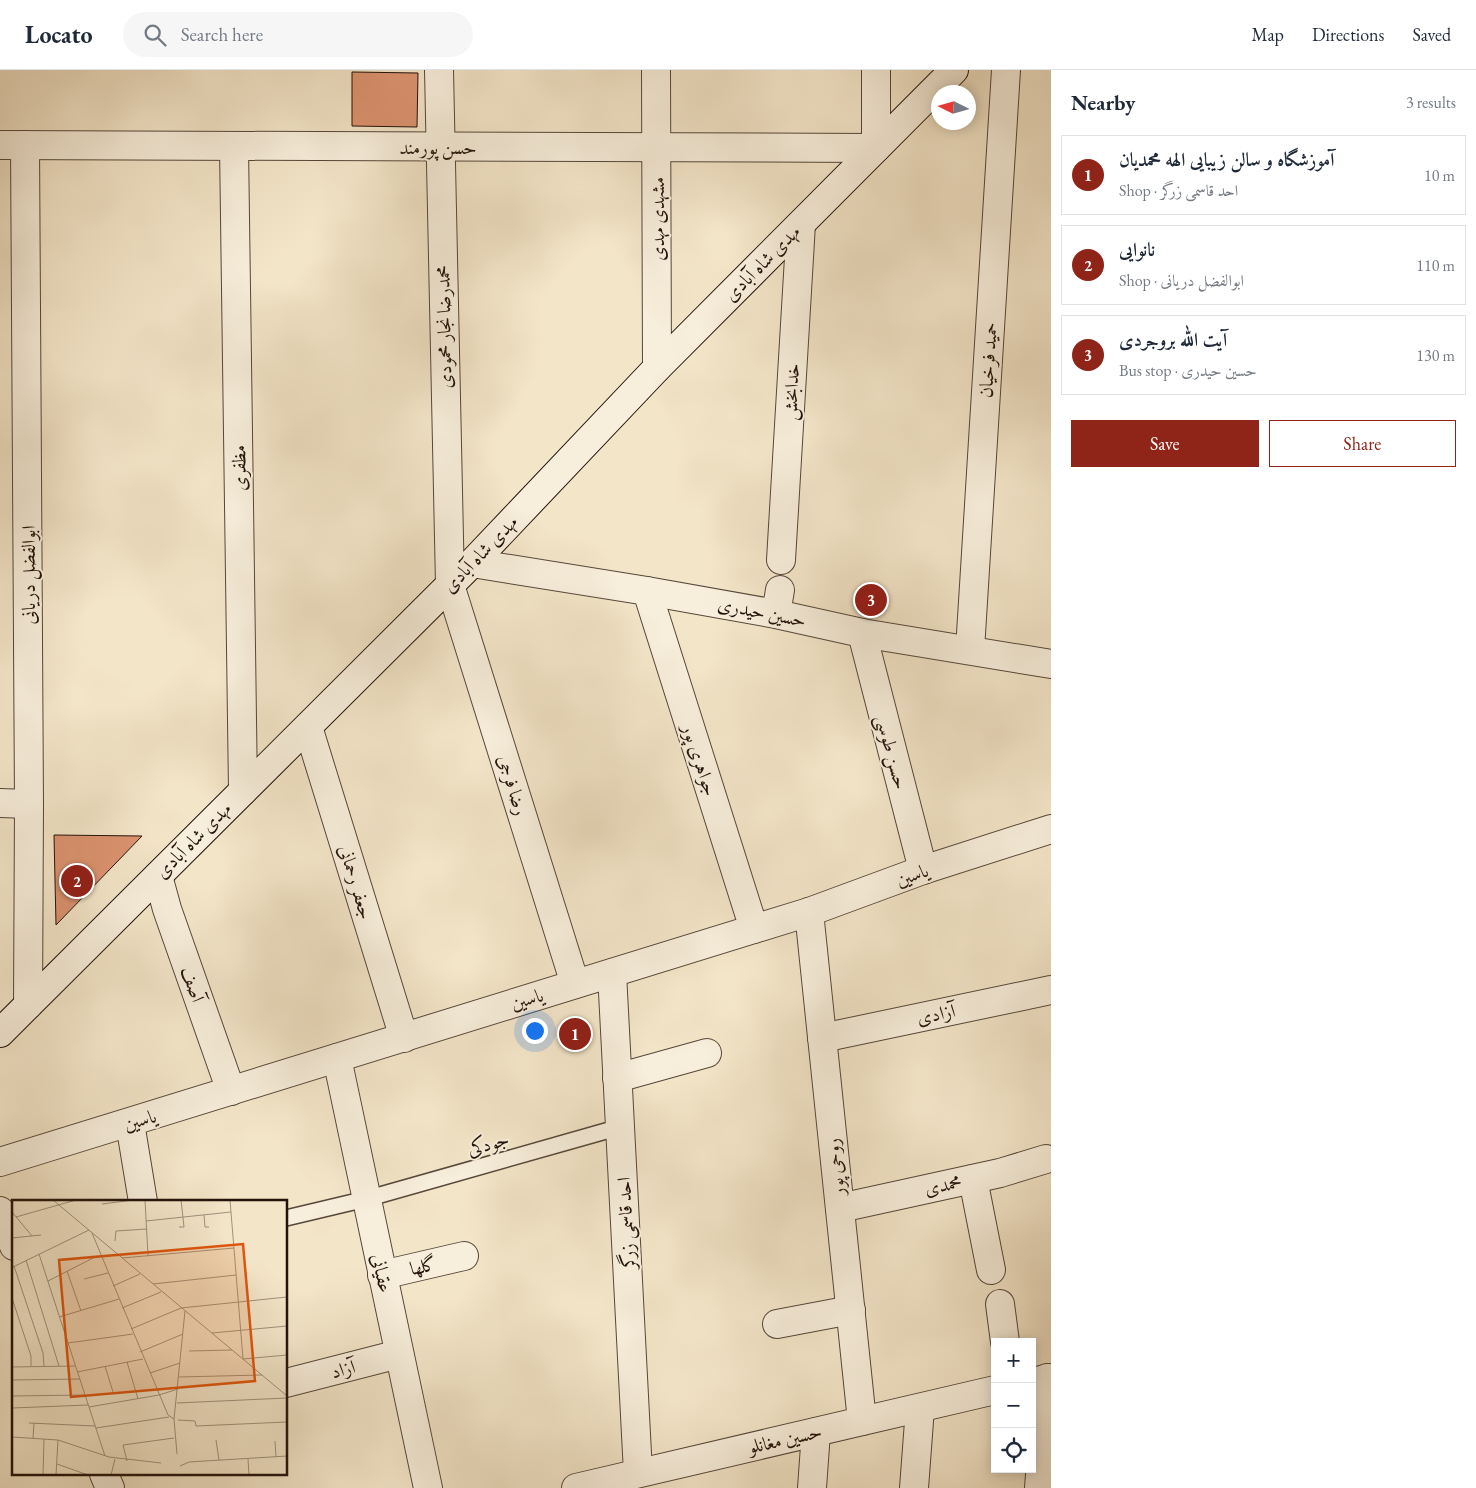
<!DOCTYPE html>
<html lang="en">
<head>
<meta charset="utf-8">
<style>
  :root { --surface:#fff; --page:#f6f6f7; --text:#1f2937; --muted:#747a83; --line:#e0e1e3; --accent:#8f2418 }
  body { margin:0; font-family:"EB Garamond",Amiri,serif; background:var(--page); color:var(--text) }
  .controls { position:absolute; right:15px; bottom:15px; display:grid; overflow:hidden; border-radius:0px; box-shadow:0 2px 12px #0003 }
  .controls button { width:45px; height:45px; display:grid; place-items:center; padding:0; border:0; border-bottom:1px solid var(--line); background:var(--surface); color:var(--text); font:25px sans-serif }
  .compass { position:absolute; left:931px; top:15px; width:45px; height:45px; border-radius:50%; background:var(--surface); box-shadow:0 2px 12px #0003; rotate:275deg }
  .you { position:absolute; left:534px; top:960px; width:18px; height:18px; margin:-12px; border:4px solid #fff; border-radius:50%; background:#1a73e8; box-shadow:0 0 0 8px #1a73e833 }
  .badge { display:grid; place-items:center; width:32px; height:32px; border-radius:50%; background:var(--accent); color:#fff; font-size:16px; font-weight:700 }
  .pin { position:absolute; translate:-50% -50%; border:2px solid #fff; box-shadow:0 1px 5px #0006 }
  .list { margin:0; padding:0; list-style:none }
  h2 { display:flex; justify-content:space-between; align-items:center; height:65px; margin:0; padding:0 20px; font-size:21px }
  h2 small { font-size:16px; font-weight:400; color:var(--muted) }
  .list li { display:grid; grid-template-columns:32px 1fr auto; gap:15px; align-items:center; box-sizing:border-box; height:80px; margin:0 10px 10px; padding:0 10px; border:1px solid var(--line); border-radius:0px }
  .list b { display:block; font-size:19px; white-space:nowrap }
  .list p { margin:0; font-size:16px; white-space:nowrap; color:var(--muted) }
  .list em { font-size:16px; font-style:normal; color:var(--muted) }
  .actions { display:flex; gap:10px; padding:15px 20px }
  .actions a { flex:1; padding:11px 0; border:1px solid var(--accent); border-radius:0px; text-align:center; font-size:18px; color:var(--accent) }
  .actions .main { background:var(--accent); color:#fff }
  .icon { flex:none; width:28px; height:28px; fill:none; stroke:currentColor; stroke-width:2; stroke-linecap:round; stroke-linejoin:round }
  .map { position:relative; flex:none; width:1051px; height:1418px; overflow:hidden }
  header { display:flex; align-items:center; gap:30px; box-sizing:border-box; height:70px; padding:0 25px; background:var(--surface); border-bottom:1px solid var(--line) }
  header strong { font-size:24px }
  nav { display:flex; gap:28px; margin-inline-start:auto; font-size:18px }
  .search { width:350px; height:45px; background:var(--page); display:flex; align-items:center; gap:12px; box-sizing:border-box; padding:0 18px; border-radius:28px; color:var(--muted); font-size:19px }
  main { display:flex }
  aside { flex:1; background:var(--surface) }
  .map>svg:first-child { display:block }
  .building { fill:#dc9370; stroke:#22120a }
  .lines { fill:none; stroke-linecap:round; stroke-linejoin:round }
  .service-casing { stroke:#56473a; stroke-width:18 }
  .minor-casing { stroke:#56473a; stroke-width:30 }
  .tertiary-casing { stroke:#56473a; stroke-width:30 }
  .secondary-casing { stroke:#22120a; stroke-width:30 }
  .service { stroke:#f7eedb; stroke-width:15 }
  .minor { stroke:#f7eedb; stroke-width:28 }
  .tertiary { stroke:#f7eedb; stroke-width:28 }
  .secondary { stroke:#f7eedb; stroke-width:28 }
  .labels { text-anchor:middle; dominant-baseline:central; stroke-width:4; stroke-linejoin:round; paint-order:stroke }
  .street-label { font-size:19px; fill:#22120a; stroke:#f7eedb }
  .inset-road { fill:none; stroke:#9f917c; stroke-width:1 }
  .view { fill:#de550c; fill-opacity:0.15; stroke:#de550c; stroke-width:2.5 }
  .inset-edge { fill:none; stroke:#22120a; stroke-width:2.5 }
</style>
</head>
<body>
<header>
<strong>Locato</strong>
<div class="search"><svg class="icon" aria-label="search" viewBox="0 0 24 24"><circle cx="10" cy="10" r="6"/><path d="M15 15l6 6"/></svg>Search here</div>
<nav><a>Map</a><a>Directions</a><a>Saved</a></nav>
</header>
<main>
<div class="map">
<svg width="1051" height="1418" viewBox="0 0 1051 1418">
  <rect width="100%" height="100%" fill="#f3e5c8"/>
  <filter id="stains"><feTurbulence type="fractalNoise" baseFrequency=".004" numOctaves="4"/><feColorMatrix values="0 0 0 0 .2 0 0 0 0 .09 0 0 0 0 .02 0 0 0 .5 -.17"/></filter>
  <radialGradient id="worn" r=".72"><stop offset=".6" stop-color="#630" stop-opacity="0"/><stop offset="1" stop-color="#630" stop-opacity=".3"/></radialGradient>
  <!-- building -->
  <g class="building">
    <path d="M352,2L418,3L417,57L352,56Z"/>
    <path d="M54,765L142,766L56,855Z"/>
  </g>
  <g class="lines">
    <!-- service casing -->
    <g class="service-casing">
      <path id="service" d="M286,1148L366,1129L620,1057"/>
    </g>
    <!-- minor casing -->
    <g class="minor-casing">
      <g id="minor">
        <path d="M656,0L657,298"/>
        <path d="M25,75L29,734L28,935"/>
        <path d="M234,76L243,721"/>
        <path d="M876,78V0"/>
        <path d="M781,490L801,154"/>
        <path d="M450,515L575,914"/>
        <path d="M647,521L754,859"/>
        <path d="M776,544L780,520"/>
        <path d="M862,563L923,800"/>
        <path d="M970,580L1006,0"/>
        <path d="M308,657L404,968"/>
        <path d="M158,806L167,839L231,1021"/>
        <path d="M809,842L862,1351"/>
        <path d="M612,903L638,1403"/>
        <path d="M822,968L1051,920"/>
        <path d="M337,988L428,1418"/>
        <path d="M617,1008L707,983"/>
        <path d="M130,1053L143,1132"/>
        <path d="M973,1109L991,1200"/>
        <path d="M840,1138L1000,1103L1046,1089"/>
        <path d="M0,1141L14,1176"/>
        <path d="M382,1205L464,1186"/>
        <path d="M1000,1234L1005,1272"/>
        <path d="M777,1254L851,1240"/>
        <path d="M286,1313L399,1284"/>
        <path d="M104,1404L110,1418"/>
        <path d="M812,1418L816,1362"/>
        <path d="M914,1418L920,1338"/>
        <path d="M1039,1418L1047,1308"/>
      </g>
    </g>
    <!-- tertiary casing -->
    <g class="tertiary-casing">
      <g id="tertiary">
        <path d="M439,0L450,515"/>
        <path d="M0,75L876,78"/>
        <path d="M472,493L647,521L776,544L862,563L1051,594"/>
        <path d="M0,733L29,734"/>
        <path d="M0,1092L809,842L923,800L1051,759"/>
        <path d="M1032,1312L1051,1308"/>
        <path d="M576,1418L995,1320"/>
      </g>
    </g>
    <!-- secondary casing -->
    <g class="secondary-casing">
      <path id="secondary" d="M0,963L472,493L657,298L954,0"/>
    </g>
    <!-- service -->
    <use href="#service" class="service"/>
    <!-- minor -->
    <use href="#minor" class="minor"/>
    <!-- tertiary -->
    <use href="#tertiary" class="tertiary"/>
    <!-- secondary -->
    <use href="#secondary" class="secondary"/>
  </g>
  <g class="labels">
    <!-- street labels -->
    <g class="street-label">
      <text x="438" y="77">حسن پورمند</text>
      <text transform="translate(657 149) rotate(-90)">مشهدی مهدی</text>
      <text transform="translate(762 193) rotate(-45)">مهدی شاه آبادی</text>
      <text transform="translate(444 257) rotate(-91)">محمدرضا نجار محمودی</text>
      <text transform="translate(988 290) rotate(-86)">حمید فرخیان</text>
      <text transform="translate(791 322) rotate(-87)">خدابخش</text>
      <text transform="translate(239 398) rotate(-91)">مظفری</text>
      <text transform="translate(480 484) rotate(-46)">مهدی شاه آبادی</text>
      <text transform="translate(28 505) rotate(-90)">ابوالفضل دریانی</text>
      <text transform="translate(762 542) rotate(11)">حسین حیدری</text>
      <text transform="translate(892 682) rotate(75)">حسن طوسی</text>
      <text transform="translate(700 690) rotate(72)">جواهری پور</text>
      <text transform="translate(513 715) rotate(73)">رضا فرجی</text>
      <text transform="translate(193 770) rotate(-45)">مهدی شاه آبادی</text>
      <text transform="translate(912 805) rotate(-20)">یاسین</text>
      <text transform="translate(356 812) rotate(73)">جعفر رحمانی</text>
      <text transform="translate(193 914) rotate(71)">آصف</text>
      <text transform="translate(527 929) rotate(-17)">یاسین</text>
      <text transform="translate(936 944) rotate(-12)">آزادی</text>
      <text transform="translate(140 1050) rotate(-17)">یاسین</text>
      <text transform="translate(488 1074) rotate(-16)">جودکی</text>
      <text transform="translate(835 1097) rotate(-96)">روحی پور</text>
      <text transform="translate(943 1115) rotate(-12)">محمدی</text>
      <text transform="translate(626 1153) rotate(-93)">احد قاسمی زرگر</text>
      <text transform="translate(423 1196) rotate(-13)">گلها</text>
      <text transform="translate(382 1203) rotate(78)">عقیانی</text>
      <text transform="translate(343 1299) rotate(-15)">آزاد</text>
      <text transform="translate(785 1369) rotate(-13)">حسین مغانلو</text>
    </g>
  </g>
  <!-- overview -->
  <g transform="translate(12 1130)">
    <rect width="275" height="275" fill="#f3e5c8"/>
    <path class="inset-road" d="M41,0L275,196M133,0L136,56M218,0L231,159L275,155M90,4L122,0M0,12L20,36M192,15L193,27H197M4,17L64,0M134,21L219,12M167,27H172L169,0M80,33L156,215L162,219M0,38L29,35M103,41L104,31L135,29M27,54L93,256M110,58L222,48M14,60L47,166M2,66L31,153L32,166M1,67L77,30M55,71L69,111M72,79L96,73M36,81L83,57M141,84L224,75M101,86L128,74M0,98L19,156V166M110,108L149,92M47,117L107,99M119,129L169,108L275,97M200,133L275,126M56,143L121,134M177,151L220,150M128,152L171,134M115,162L126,199M93,166L101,192M0,167L63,166M65,172L131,159M138,173L168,163M167,177L250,175M0,180L68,179M0,196L73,195M165,203L275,198M77,207L147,195L166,189M0,208L76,205M166,220L183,221L184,226L275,222M17,223L83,226M84,228L157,217M0,237L46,240L97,257L149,263M21,238L22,223M204,240L207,260M263,241L264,257M165,254L162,219L173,111M236,259L237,275M115,261L111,245L162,238M45,264L76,275M168,266L177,262L275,256M31,275L32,239M44,275L46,240M99,275L103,259"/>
    <path class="view" d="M231,44L243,181L59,197L47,60Z"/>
    <rect width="275" height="275" class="inset-edge"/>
  </g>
  <rect width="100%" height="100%" filter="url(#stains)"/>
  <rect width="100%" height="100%" fill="url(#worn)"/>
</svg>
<div class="controls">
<button>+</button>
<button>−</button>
<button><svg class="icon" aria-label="locate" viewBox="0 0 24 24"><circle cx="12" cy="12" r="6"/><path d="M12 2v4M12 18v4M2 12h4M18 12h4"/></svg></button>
</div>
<svg class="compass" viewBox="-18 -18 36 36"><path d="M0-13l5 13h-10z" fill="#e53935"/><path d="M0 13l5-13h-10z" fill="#747a83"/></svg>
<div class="you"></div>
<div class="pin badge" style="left:575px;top:964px">1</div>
<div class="pin badge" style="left:77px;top:811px">2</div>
<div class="pin badge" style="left:871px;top:530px">3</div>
</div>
<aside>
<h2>Nearby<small>3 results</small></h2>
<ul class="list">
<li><span class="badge">1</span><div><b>آموزشگاه و سالن زیبایی الهه محمدیان</b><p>Shop · احد قاسمی زرگر</p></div><em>10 m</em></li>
<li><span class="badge">2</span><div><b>نانوایی</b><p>Shop · ابوالفضل دریانی</p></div><em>110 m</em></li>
<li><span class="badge">3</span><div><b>آیت الله بروجردی</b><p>Bus stop · حسین حیدری</p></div><em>130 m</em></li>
</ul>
<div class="actions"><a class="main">Save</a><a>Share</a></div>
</aside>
</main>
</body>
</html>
